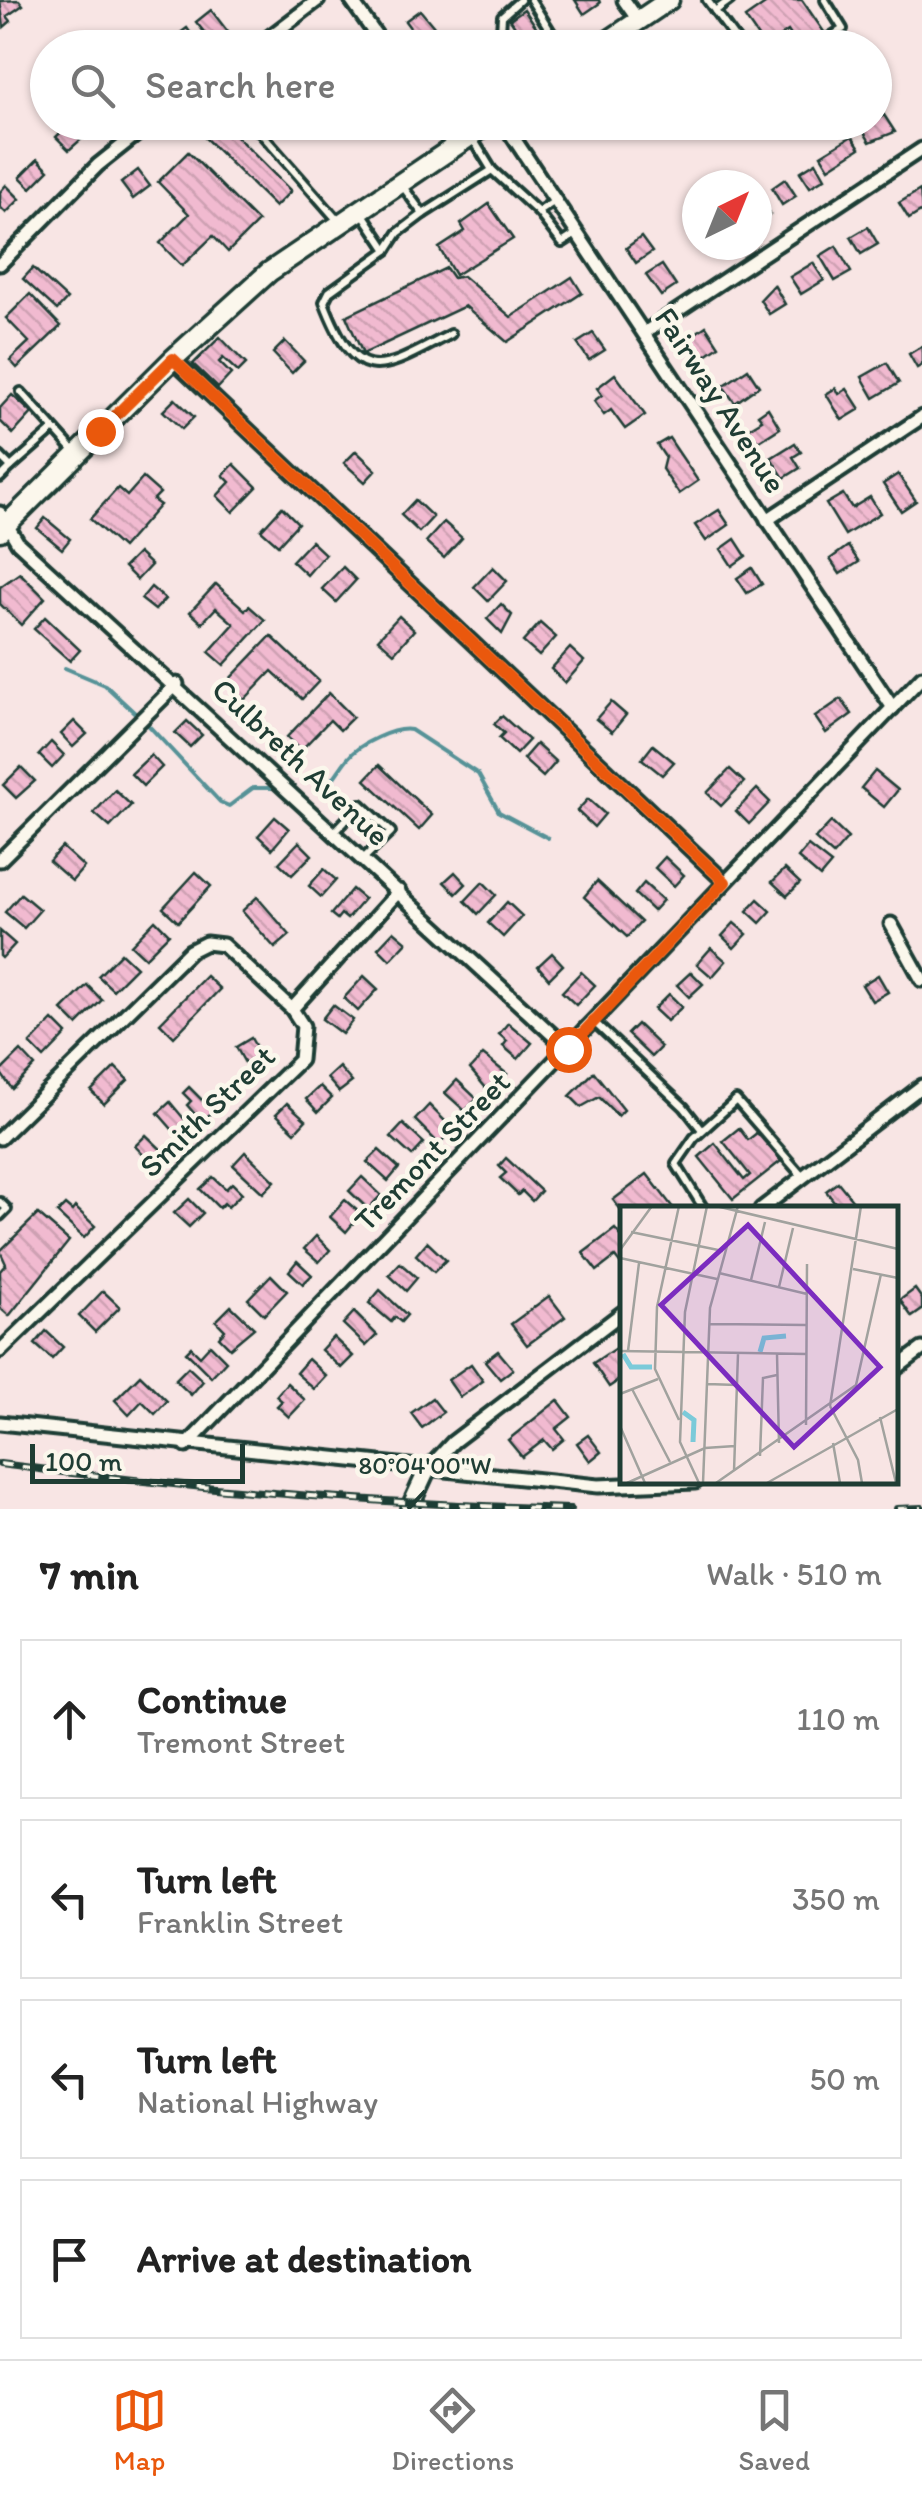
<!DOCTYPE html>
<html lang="en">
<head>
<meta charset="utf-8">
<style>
  :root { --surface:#fff; --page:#f6f6f6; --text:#222; --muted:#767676; --line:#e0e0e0; --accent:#ea580c }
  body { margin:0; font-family:Itim,sans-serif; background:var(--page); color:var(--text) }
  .compass { position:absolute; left:682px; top:170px; width:90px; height:90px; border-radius:50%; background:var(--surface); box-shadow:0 2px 8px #0004; rotate:43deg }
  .scale { position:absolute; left:30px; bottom:25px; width:215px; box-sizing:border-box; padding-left:10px; border:5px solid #1f3d34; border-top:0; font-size:28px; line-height:35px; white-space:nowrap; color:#1f3d34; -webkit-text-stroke:8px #fbf7ec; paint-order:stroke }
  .stop { position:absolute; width:30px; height:30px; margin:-22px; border:8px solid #ea580c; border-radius:50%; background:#fff }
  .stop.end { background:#ea580c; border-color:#fff; box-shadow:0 2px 10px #0008 }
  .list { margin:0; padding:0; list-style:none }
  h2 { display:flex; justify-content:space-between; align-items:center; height:130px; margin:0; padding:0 40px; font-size:42px }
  h2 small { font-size:32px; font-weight:400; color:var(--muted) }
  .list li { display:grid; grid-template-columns:65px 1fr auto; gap:30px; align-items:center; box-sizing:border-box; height:160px; margin:0 20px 20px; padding:0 20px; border:2px solid var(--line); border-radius:0px }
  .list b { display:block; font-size:38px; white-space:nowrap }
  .list p { margin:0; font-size:32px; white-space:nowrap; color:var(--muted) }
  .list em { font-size:32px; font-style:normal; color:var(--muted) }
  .icon { flex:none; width:55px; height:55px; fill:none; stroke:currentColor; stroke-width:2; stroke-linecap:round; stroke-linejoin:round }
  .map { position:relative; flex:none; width:922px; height:1509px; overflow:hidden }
  .search { position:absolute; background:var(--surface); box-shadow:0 2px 8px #0004; left:30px; right:30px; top:30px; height:110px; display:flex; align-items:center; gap:25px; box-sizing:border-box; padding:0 35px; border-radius:55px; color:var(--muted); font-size:38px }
  .sheet { height:850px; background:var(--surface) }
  nav { display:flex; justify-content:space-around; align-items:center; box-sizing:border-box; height:140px; border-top:2px solid var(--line); background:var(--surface); font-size:28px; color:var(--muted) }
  nav a { display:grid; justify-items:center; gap:5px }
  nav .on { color:var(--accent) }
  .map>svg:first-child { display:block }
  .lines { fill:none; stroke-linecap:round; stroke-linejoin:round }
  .stream { stroke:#569297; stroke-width:4 }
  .building { fill:url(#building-back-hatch); stroke:#1f3d34; stroke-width:2.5 }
  .service-casing { stroke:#1f3d34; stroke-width:14 }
  .minor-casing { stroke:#1f3d34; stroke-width:19 }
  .tertiary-casing { stroke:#1f3d34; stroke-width:22 }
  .secondary-casing { stroke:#1f3d34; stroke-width:25 }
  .service { stroke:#fbf7ec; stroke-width:6 }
  .minor { stroke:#fbf7ec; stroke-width:11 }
  .tertiary { stroke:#fbf7ec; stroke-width:15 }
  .secondary { stroke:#fbf7ec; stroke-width:18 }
  .rail-casing { stroke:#1f3d34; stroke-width:8 }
  .rail { stroke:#fbf7ec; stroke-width:4; stroke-dasharray:11; stroke-linecap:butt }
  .route { stroke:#ea580c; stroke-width:12 }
  .ticks { fill:none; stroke:#1f3d34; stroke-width:4 }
  .labels { text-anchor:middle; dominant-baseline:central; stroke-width:9; stroke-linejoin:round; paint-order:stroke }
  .street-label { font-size:32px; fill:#1f3d34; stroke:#fbf7ec }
  .inset-river { fill:none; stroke:#7bcad9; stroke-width:5 }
  .inset-road { fill:none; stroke:#a1a29e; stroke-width:2.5 }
  .view { fill:#7b2cbf; fill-opacity:0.15; stroke:#7b2cbf; stroke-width:5 }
  .inset-edge { fill:none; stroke:#1f3d34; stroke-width:5 }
  .ticks-label { font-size:25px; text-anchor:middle; fill:#1f3d34; stroke:#fbf7ec; stroke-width:9; stroke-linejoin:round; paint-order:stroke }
</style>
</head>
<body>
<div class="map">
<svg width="922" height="1509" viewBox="0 0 922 1509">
  <defs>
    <pattern id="building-back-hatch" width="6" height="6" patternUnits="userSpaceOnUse" patternTransform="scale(2.5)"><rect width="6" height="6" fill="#f1bad0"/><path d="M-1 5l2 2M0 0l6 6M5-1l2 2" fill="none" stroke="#cea1b3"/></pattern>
  </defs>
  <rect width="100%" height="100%" fill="#f8e5e4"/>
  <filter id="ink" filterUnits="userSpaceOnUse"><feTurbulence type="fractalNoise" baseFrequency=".01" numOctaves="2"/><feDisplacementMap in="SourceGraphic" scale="20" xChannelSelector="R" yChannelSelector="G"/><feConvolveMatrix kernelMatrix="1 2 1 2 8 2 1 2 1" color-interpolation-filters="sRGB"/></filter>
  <g filter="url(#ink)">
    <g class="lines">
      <!-- stream -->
      <g class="stream">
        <path d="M65,668L105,685L135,713"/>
        <path d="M149,726L220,802L229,806L253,788H278"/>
        <path d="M316,792C332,786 337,771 348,758C359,744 394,727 411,730L478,774L499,812L548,838"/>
      </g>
    </g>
    <!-- building -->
    <g class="building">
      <path d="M19,0L23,5L7,16L11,21L4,27L0,1Z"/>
      <path d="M575,0H599L600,3L584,14Z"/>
      <path d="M771,0H802L824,32L799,48L788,31L765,47L745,18Z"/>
      <path d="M524,9L537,28L523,38L510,19Z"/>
      <path d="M211,10L228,32L213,43L196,22Z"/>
      <path d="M420,10L435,28L419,40L405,21Z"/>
      <path d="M187,28L201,48H178L172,39Z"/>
      <path d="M474,31L485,48H450Z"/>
      <path d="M884,115L895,132L870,142L862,129Z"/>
      <path d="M71,122L85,136L69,150L56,137Z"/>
      <path d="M222,122L291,191L275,207L191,124Z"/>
      <path d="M852,136L860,148L829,168L821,155Z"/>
      <path d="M188,152L258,222L228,252L213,236L182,266L160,243L189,214L158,182Z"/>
      <path d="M38,159L49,170L31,188L20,177Z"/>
      <path d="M816,162L825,178L810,187L800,172Z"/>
      <path d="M138,170L150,186L133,199L121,183Z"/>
      <path d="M785,179L796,196L782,205L772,188Z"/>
      <path d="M6,185L20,199L6,213L0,207V192Z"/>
      <path d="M920,190L922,211L909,219L899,203Z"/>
      <path d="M760,200L770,214L757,222V202Z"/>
      <path d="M489,204L513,239L455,275L439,248L465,231L461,224Z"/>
      <path d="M868,227L878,244L861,254L851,237Z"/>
      <path d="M641,237L652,252L636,263L626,248Z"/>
      <path d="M836,246L851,272L835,281L820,256Z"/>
      <path d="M813,263L824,280L801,294L790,277Z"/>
      <path d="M662,265L676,286L661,296L646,275Z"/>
      <path d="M33,268L67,299L57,310L23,279Z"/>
      <path d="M446,268L453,278L463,276L511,317L572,277L582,293L507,342L465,306L363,354L346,316Z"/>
      <path d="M774,285L785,304L769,314L760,300Z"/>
      <path d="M30,294L61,326L17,368L10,360L29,342L6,318Z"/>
      <path d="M706,326L719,346L703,357L690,337Z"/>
      <path d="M593,333L605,350L589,360L577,343Z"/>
      <path d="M220,337L246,364L238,372L223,358L219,362L231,374L218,388L193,364Z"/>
      <path d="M285,341L304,361L292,373L273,353Z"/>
      <path d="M922,346V365L917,368L909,354Z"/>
      <path d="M887,363L899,383L874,398L862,377Z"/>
      <path d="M748,369L759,386L735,403L723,386Z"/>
      <path d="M615,374L645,415L625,429L611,410L604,415L594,401L602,395L597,388Z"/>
      <path d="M836,388L839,394L847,389L860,409L842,420L826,394Z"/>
      <path d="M12,395L32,413L13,434L0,421V408Z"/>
      <path d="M175,399L194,417L182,429L163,411Z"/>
      <path d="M768,408L780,428L758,442L749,428L762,420L758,415Z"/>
      <path d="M669,438L698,481L679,494L662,469L665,457L657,445Z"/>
      <path d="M795,443L801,452L793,457L800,468L784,478L771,458Z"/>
      <path d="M356,451L376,470L365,482L344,463Z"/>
      <path d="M234,464L257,487L233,512L217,496L230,482L223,475Z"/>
      <path d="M898,474L916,501L901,511L883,484Z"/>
      <path d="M143,478L160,493L153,500L160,505L122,548L90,519L118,488L127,496Z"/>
      <path d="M843,494L852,508L870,497L880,513L845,535L826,504Z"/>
      <path d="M415,500L433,517L419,532L401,515Z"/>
      <path d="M282,507L298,523L278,545L261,530Z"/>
      <path d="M719,510L729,525L706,541L695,525Z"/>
      <path d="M45,518L70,539L62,549L37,528Z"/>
      <path d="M444,522L462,538L444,558L426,542Z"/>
      <path d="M735,539L746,556L732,566L721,549Z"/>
      <path d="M311,541L325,554L307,575L292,561Z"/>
      <path d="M848,546L859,562L840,574L830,559Z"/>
      <path d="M138,553L151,565L137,580L124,567Z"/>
      <path d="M343,567L356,580L336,602L322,589Z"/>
      <path d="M493,567L507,581L488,601L474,587Z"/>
      <path d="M752,568L762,584L747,593L737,578Z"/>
      <path d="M20,573L45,598L21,625L0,604V587Z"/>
      <path d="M216,584L245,610L249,606L265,620L224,665L209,652L234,624L216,608L202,623L190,612Z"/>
      <path d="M151,587L165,599L155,610L141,599Z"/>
      <path d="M501,604L512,615L502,634L487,619Z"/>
      <path d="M399,616L414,630L394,653L378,639Z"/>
      <path d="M45,617L80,650L70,661L34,629Z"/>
      <path d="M540,623L556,637L539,656L523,642Z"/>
      <path d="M271,636L319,681L302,699L272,671L244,700L226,683Z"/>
      <path d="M570,648L584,661L565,683L551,669Z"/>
      <path d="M329,693L353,717L340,730L330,720L301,750L287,737Z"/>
      <path d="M841,699L852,714L826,733L815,717Z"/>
      <path d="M611,702L626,715L612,732L596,719Z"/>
      <path d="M502,716L529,740L516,754L499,738L504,733L494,724Z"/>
      <path d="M74,721L87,734L73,747L61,734Z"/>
      <path d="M187,721L202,735L190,747L175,733Z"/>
      <path d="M51,742L64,755L52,768L39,755Z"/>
      <path d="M536,744L556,762L543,777L523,759Z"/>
      <path d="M653,745L674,762L662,775L642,759Z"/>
      <path d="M151,755L162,767L143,786L131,774Z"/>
      <path d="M379,765L432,815L419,830L365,780Z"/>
      <path d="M21,767L35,781L16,798L3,785Z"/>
      <path d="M730,769L744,782L721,806L707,793Z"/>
      <path d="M875,771L898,790L884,807L861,788Z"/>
      <path d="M757,789L770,802L749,824L736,811Z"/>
      <path d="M115,790L131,805L110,827L94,813Z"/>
      <path d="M588,799L605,814L594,827L577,811Z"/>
      <path d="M275,817L289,829L272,849L258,836Z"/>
      <path d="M831,822L848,838L833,855L815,839Z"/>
      <path d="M299,842L312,855L292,875L279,863Z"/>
      <path d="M808,846L831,864L820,877L798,858Z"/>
      <path d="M62,847L84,867L72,881L49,861Z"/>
      <path d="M665,857L684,875L674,886L655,868Z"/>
      <path d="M324,869L336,880L321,897L309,886Z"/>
      <path d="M785,869L800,883L787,896L772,882Z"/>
      <path d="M196,872L211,886L178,922L163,908Z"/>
      <path d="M455,872L466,884L456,894L444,882Z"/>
      <path d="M597,881L641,922L627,937L584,897Z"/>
      <path d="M483,882L496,895L478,914L465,901Z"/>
      <path d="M644,883L663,900L653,911L635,894Z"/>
      <path d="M352,889L364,899L347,919L341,914L337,919L331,914Z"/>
      <path d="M21,894L40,910L24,928L5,912Z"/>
      <path d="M257,897L290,935L275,948L242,911Z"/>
      <path d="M758,899L771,911L760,923L747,911Z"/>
      <path d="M507,902L522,916L503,937L488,923Z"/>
      <path d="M155,920L169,934L145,958L131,945Z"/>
      <path d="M734,923L747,934L734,948L722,936Z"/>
      <path d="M0,931L15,944L2,958L0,956Z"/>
      <path d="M394,931L407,942L390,960L378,948Z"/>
      <path d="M711,948L726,961L712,977L697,964Z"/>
      <path d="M121,953L136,967L113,990L98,976Z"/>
      <path d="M552,953L563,965L549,979L538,966Z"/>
      <path d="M581,972L595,985L576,1005L562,992Z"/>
      <path d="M691,972L703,984L689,997L677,985Z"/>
      <path d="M878,975L888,992L872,1001L862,985Z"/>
      <path d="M206,976L220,989L174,1037L160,1023Z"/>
      <path d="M364,976L378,989L358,1011L344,998Z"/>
      <path d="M87,985L102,1000L77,1025L62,1010Z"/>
      <path d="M669,994L682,1007L667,1021L654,1009Z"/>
      <path d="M333,1005L353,1020L342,1034L322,1019Z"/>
      <path d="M53,1020L67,1034L44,1058L30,1044Z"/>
      <path d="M508,1023L532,1043L518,1059L503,1046L507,1041L499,1034Z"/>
      <path d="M637,1024L661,1047L651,1057L627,1034Z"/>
      <path d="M251,1038L260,1054L245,1063L236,1047Z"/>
      <path d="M21,1051L35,1066L12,1089L0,1072Z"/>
      <path d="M483,1055L507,1074L491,1094L470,1069Z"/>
      <path d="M115,1067L128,1080L104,1104L91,1091Z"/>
      <path d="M339,1067L352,1082L339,1092L327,1078Z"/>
      <path d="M594,1072L624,1110L618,1116L599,1097L581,1107L570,1096Z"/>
      <path d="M457,1080L477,1099L465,1111L445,1093Z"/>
      <path d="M320,1086L332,1098L318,1112L306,1099Z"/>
      <path d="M189,1087L213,1111L202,1122L187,1105L191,1101L183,1093Z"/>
      <path d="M170,1102L190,1126L178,1136L158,1113Z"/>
      <path d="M287,1103L306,1120L295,1132L276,1114Z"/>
      <path d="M429,1105L453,1129L439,1144L415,1120Z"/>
      <path d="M403,1124L424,1143L412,1156L391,1137Z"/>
      <path d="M739,1128L748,1140L758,1132L781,1161L733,1199L699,1157L715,1143L744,1180L750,1175L723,1141Z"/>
      <path d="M146,1135L165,1153L153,1165L135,1146Z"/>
      <path d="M379,1150L399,1168L388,1181L367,1162Z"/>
      <path d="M245,1152L275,1181L263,1193L233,1165Z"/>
      <path d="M506,1158L541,1191L532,1201L522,1191L518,1195L500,1178L506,1173L499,1166Z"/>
      <path d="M647,1174L674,1209L622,1211L613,1200Z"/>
      <path d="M213,1177L226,1189L232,1183L242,1193L228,1207L224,1203L219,1208L200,1189Z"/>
      <path d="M362,1177L381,1195L368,1209L349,1191Z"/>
      <path d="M838,1182L854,1202L846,1209H840L826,1191Z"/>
      <path d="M189,1199L203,1213L189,1227L174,1213Z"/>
      <path d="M345,1200L361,1214L346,1232L330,1217Z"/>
      <path d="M65,1205L72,1211L75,1207L95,1226L84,1238L57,1213Z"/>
      <path d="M38,1214L69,1241L9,1316L0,1308V1271L6,1264L0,1251Z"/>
      <path d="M615,1229L622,1237V1266L615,1257L597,1271L583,1253Z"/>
      <path d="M316,1236L330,1250L319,1262L304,1249Z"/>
      <path d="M427,1242L446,1260L434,1272L416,1255Z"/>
      <path d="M297,1261L312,1275L303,1284L289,1271Z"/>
      <path d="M400,1263L417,1278L406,1291L389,1275Z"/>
      <path d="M271,1275L287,1291L264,1315L248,1299Z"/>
      <path d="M915,1289L922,1299V1310L912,1317L900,1300Z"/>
      <path d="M380,1290L407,1315L401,1322L395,1317L391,1322L369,1303Z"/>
      <path d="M103,1291L120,1307L95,1332L79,1316Z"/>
      <path d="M549,1296L565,1317L527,1345L511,1324Z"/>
      <path d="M231,1306L254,1328L230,1348L219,1337L225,1330L216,1321Z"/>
      <path d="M354,1312L377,1335L366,1346L343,1324Z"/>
      <path d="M46,1331L63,1347L52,1359L35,1344Z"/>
      <path d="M333,1337L353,1356L341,1368L321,1350Z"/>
      <path d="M210,1345L226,1361L211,1377L186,1352L191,1347L200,1356Z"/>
      <path d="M614,1349L622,1362V1378L609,1387L593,1363Z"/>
      <path d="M498,1351L513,1369L500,1379L485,1361Z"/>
      <path d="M308,1359L326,1376L314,1389L296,1373Z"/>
      <path d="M471,1364L483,1381L460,1397L448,1380Z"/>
      <path d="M188,1367L203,1381L191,1395L175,1380Z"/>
      <path d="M140,1375L167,1401L155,1414L142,1401L129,1415L115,1400Z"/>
      <path d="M287,1383L305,1400L289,1417L277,1406L282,1401L276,1396Z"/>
      <path d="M432,1398L443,1412L422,1428L411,1413Z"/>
      <path d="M558,1400L571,1417L556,1429L564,1439L552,1449L544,1440L522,1457L508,1440Z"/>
      <path d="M588,1435L601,1452L590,1461L577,1443Z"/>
    </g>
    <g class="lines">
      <!-- service casing -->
      <g class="service-casing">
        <g id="service">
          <path d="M531,0L561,48"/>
          <path d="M707,0L742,48"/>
          <path d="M715,11L730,0"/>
          <path d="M510,48L501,31L502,16L520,0"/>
          <path d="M536,48L554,35"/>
          <path d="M813,48L843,29L825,0"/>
          <path d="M251,122L339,222"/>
          <path d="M473,139L492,170L538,212"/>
          <path d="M401,184L423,214L492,170"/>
          <path d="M555,201L538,212L562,243L576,234"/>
          <path d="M361,211L387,250"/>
          <path d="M423,214L398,233L387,250L329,292L324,302C358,391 382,370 451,334"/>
          <path d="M21,392L75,452"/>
          <path d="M0,456L11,467L52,431"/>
          <path d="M0,478L11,467"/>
          <path d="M335,831L361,804L391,832L364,858"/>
          <path d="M594,1022L684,1107L702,1130"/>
          <path d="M0,1202L7,1209L0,1216"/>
          <path d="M704,1209L676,1164L694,1138L736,1100L802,1176"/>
        </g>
      </g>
      <!-- minor casing -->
      <g class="minor-casing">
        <g id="minor">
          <path d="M351,0L385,48"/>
          <path d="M624,0L638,20"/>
          <path d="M255,48L318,0"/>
          <path d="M437,122L453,145"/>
          <path d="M503,122L893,708"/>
          <path d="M0,264L98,165L152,122"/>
          <path d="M644,333L922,149"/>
          <path d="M173,359L725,882"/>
          <path d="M0,513L18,543L568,1049"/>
          <path d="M767,520L922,417"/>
          <path d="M0,860L177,684"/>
          <path d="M891,924L922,980"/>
          <path d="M292,1009L399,891"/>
          <path d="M0,1138L190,951L206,943L223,945L292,1009L303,1026L300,1060L0,1351"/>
          <path d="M761,1209L922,1086"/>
          <path d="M894,1370L922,1349"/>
          <path d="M0,1423L598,1486L695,1482"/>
          <path d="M186,1446L922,677"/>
          <path d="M427,1470L453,1442L622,1313"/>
        </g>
      </g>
      <!-- tertiary casing -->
      <g class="tertiary-casing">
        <path id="tertiary" d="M409,1509L427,1470"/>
      </g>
      <!-- secondary casing -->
      <g class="secondary-casing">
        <g id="secondary">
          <path d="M598,48L669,0"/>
          <path d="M0,531L173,359L269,272L491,122"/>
        </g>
      </g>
      <!-- service -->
      <use href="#service" class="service"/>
      <!-- minor -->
      <use href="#minor" class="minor"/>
      <!-- tertiary -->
      <use href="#tertiary" class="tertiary"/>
      <!-- secondary -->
      <use href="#secondary" class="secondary"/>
      <!-- rail casing -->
      <g class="rail-casing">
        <g id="rail">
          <path d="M0,1464C190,1489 378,1504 570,1509"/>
          <path d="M897,1509L922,1508"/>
        </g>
      </g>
      <!-- rail -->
      <use href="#rail" class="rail"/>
    </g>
  </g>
  <g class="lines" filter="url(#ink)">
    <!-- route -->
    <path class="route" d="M100,431L173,359L725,882L568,1049"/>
  </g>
  <!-- ticks -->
  <path class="ticks" d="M408,1509L425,1491"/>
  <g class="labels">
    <!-- street labels -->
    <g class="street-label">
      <text transform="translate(721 400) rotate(57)">Fairway Avenue</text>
      <text transform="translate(301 762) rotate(43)">Culbreth Avenue</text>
      <text transform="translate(207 1111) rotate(-44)">Smith Street</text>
      <text transform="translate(432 1151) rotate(-46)">Tremont Street</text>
    </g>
  </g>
  <!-- overview -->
  <g transform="translate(620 1206)">
    <rect width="278" height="278" fill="#f8e5e4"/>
    <path class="inset-river" d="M140,146L144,132L166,130M3,148L11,161H32M63,206L74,214L73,236"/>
    <path class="inset-road" d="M59,0L37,101L35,163L59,214M96,0L278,43M11,26L103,45M0,44L32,0M0,52L97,73M233,63L278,72M99,67L187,88M131,74L145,16M159,81L173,22M89,118L186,119M0,145L187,148M8,145L19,57M157,148L159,237M87,178L117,179M12,183L50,256M0,188L38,173M210,200L241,0M210,200L238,254L242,277M260,211L276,277M186,219L187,58M0,220L25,277M213,237L220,277M140,250L143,172L157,169M114,265L118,148M7,277L85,242L115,240M79,277L60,236L65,106L87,0M83,277L90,102L118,0M96,277L236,179L261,68M147,277L278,203"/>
    <path class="view" d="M128,19L260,161L174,241L41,99Z"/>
    <rect width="278" height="278" class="inset-edge"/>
  </g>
  <g class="ticks-label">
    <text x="425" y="1474">80°04'00"W</text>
  </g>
</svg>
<svg class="compass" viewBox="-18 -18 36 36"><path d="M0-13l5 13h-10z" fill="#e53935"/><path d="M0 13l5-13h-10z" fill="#767676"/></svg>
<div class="scale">100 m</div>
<div class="stop" style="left:568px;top:1049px"></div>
<div class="stop end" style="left:100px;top:431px"></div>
<div class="search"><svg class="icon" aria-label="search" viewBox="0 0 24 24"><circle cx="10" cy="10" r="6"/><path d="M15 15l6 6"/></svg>Search here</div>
</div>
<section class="sheet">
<h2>7 min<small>Walk · 510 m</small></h2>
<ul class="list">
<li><svg class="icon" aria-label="ahead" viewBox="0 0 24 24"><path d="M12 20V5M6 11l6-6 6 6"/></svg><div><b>Continue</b><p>Tremont Street</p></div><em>110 m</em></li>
<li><svg class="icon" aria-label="left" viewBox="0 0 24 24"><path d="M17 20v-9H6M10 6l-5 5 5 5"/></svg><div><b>Turn left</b><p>Franklin Street</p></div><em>350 m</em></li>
<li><svg class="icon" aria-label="left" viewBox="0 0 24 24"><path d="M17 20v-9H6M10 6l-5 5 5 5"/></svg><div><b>Turn left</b><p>National Highway</p></div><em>50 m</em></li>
<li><svg class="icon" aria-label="arrive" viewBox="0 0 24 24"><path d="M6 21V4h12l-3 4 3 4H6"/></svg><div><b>Arrive at destination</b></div></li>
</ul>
</section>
<nav>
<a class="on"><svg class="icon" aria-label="map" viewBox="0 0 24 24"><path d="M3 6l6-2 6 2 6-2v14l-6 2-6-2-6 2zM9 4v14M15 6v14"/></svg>Map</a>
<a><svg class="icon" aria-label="directions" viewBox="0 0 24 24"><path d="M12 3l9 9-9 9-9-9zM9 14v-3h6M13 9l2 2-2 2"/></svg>Directions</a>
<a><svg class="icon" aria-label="saved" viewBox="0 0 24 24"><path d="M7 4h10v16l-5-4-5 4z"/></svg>Saved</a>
</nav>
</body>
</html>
